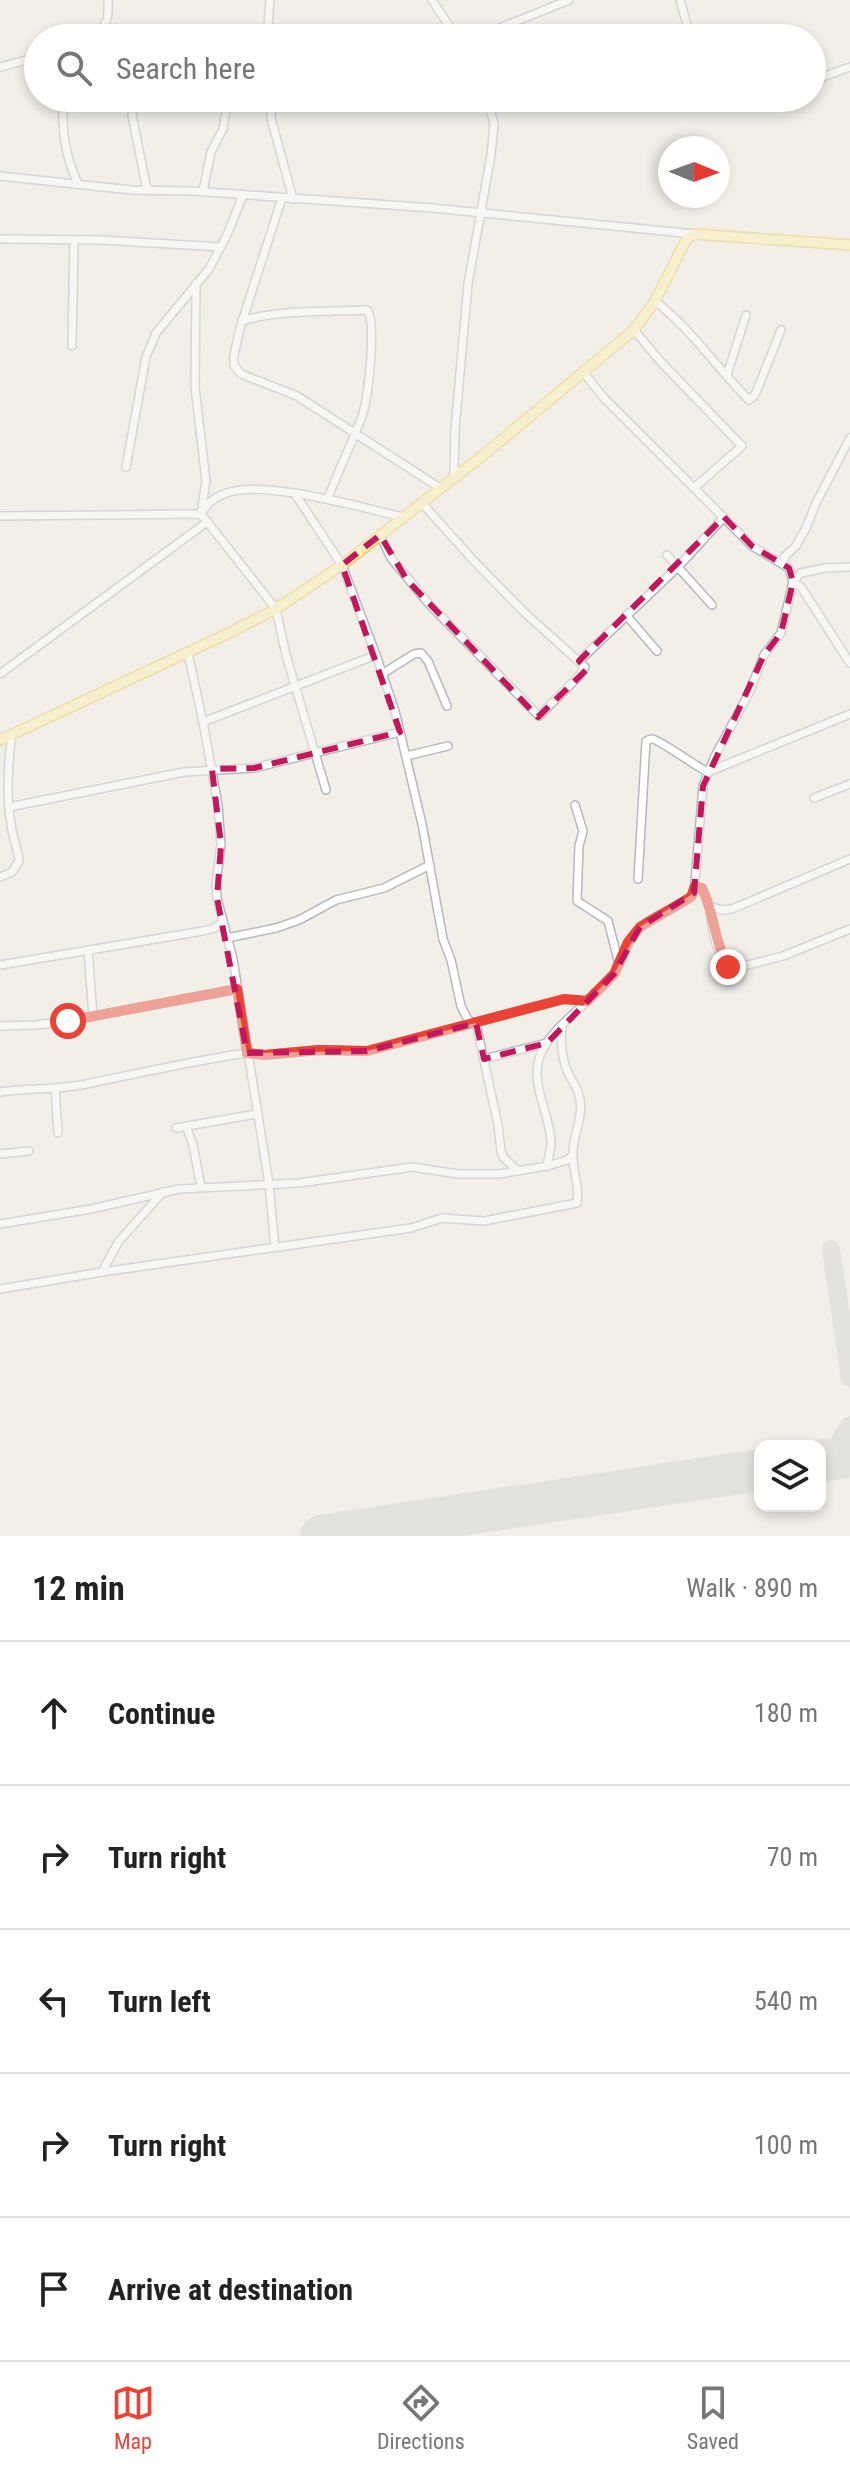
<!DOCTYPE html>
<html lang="en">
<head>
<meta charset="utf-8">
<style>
  :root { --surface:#fff; --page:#f2f2f2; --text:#222; --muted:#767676; --line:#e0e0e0; --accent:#ea4335 }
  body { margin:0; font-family:"Roboto Condensed",sans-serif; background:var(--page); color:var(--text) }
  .controls { position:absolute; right:24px; bottom:24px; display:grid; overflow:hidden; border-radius:16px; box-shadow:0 4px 12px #0003 }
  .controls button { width:72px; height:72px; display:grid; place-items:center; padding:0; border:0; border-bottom:2px solid var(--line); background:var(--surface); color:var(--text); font:40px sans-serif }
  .compass { position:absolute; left:658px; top:136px; width:72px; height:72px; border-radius:50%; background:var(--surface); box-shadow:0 4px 12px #0003; rotate:91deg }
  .stop { position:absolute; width:24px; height:24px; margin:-18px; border:6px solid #ea4335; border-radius:50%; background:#fff }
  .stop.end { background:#ea4335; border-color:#fff; box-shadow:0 2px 8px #0008 }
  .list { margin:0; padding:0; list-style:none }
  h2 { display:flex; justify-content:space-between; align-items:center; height:104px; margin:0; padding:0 32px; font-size:34px }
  h2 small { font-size:26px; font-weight:400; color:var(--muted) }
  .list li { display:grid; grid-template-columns:52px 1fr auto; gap:24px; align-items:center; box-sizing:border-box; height:144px; padding:0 32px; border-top:2px solid var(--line) }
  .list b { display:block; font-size:30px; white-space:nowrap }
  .list em { font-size:26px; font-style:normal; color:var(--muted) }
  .icon { flex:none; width:44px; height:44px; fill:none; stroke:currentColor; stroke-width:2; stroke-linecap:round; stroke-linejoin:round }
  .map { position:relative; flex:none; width:850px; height:1536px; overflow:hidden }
  .search { position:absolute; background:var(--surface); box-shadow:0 4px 12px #0003; left:24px; right:24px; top:24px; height:88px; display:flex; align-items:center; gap:20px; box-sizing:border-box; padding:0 28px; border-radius:44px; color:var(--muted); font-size:30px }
  .sheet { height:824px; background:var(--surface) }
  nav { display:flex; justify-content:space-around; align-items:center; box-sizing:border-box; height:112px; border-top:2px solid var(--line); background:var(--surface); font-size:22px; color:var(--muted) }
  nav a { display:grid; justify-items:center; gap:4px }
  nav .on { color:var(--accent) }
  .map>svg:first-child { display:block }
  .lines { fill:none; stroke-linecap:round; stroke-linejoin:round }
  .taxiway { stroke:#d4d3d0; stroke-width:18 }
  .runway { stroke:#d4d3d0; stroke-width:42 }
  .minor-casing { stroke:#b5b8bc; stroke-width:10 }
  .major-casing { stroke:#f2c960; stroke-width:12 }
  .minor { stroke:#fff; stroke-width:7 }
  .major { stroke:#fff2af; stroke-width:9 }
  .route { stroke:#ea4335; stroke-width:10 }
  .marked { fill:none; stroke:#c2185b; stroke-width:6; stroke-dasharray:16 10; stroke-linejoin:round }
</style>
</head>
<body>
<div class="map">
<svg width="850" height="1536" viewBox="0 0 850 1536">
  <rect width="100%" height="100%" fill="#f1efe8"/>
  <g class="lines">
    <!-- taxiway -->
    <g class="taxiway">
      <path d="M831,1249L850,1378"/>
      <path d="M820,1458L836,1446L850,1425"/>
    </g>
    <!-- runway -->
    <g class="runway">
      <path d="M820,1461L850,1456"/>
      <path d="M321,1536L760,1470"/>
    </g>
    <!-- minor casing -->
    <g class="minor-casing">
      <g id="minor">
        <path d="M432,0L457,38"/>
        <path d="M680,0L691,38"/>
        <path d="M89,38C107,30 109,18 108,0"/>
        <path d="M267,38L270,0"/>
        <path d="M475,38L569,0"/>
        <path d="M0,67L38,57"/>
        <path d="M812,81L850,67"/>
        <path d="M63,98C62,131 64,153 78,184"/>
        <path d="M133,98L132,115L147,190"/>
        <path d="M271,98V118L293,199"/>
        <path d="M731,98C741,106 756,102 768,98"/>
        <path d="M0,176L131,190L192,191L433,208L694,234"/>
        <path d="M203,191L211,152L223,129L228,98"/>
        <path d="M282,198L240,328L234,355V365L241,374L297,396L440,488"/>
        <path d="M0,239L101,240L221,247"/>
        <path d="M196,284L195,387L206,481L201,514C207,504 213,498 224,494C260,478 363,508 403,517"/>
        <path d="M655,301C692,330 716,367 749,400L755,395L781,330"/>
        <path d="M242,321C282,309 326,312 367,310C377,323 368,396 363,413C353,443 338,469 328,499"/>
        <path d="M634,330L660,361L742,446L694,488"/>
        <path d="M72,346L74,240"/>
        <path d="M584,373L603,397L752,546L789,568L793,582L801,587L850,663"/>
        <path d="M727,375L746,315"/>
        <path d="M126,467L146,357L156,333L209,269L227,235L243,195"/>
        <path d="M454,477L455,429L468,284L491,155L494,124L487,98"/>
        <path d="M295,494L342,565L376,655L395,711L422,824L443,939L451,960L461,1006L467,1018L477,1028L498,1125L501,1151L503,1157L518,1171"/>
        <path d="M0,516L201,514L276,609L286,655L326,790"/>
        <path d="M380,535L391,558L429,604L539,716L579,676L585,667L525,613L474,561L421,502"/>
        <path d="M667,555L712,605"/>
        <path d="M783,563L785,556L796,546L806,528L816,503L850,438"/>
        <path d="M626,615L657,651"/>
        <path d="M188,653L203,722L218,805L221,845L216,883L217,898L233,959L269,1184L275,1248"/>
        <path d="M579,661L678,567L724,517"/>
        <path d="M0,674L207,522"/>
        <path d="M382,674L414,654L421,653L428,661L447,706"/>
        <path d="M203,722L376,655"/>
        <path d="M406,756L448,746"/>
        <path d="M814,798L850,784"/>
        <path d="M575,805L583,831L579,846L577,901L608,921L619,964"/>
        <path d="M9,807L184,772L254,768L400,732"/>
        <path d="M0,877L12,872L19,861C18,848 12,837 11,824C6,795 8,763 12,734"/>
        <path d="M638,879L646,741C648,740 650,739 652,739C659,739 696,767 708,772L850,714"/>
        <path d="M695,886L702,888L710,906L721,910L732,909L850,859"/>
        <path d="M710,906C711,926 715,956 732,969L783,956L850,929"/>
        <path d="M227,938L276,928L299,920L336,900L384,888L430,865"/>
        <path d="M88,950L93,1016"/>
        <path d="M0,965L203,931L215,928L223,922"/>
        <path d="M0,1026L36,1025L68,1021L237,989"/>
        <path d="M484,1059L547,1043"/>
        <path d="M55,1088L58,1133"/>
        <path d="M0,1092C27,1088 54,1090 81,1085C136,1074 191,1061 247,1053L264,1055L319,1050L367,1051L564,999L587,1001"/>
        <path d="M186,1126L193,1145L201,1187"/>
        <path d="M176,1128L257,1114"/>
        <path d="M0,1154L29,1151"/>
        <path d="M547,1166C548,1158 551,1150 551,1142C550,1115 533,1090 538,1063C544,1029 595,1001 614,974C625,958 626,939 642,926C657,913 681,908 694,893L703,786L714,758L749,693L764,655L781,633L793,582L801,573L825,568L850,567"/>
        <path d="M0,1224L91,1209L179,1189L299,1183L412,1167L458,1174H499L547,1166L565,1161L572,1156"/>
        <path d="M102,1272L119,1241L163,1192"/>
        <path d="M0,1289L102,1272L411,1228L442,1218L484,1221L577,1203C580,1186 572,1170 573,1153C573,1132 586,1114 578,1092C576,1086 572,1081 569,1075C562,1060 560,1043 562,1027"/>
      </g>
    </g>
    <!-- major casing -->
    <g class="major-casing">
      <path id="major" d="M0,740L229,633L276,609L342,565L481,457L634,330L655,301L686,240L694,234L850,245"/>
    </g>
    <!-- minor -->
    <use href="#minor" class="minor"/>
    <!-- major -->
    <use href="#major" class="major"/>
  </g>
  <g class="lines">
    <!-- route -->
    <path class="route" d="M68,1021L237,989L247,1053L264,1055L319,1050L367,1051L564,999L587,1001L614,974L628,942L640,927L691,897L695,886L702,888C714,913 714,941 728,967"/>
  </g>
  <!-- marked area -->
  <path d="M0 0H850V1536H0ZM724,517L752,546L789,568L793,582L781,633L764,655L703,786L694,893L640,927L614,974L547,1043L484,1059L476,1023L367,1051L247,1053L217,898L221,845L212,769L254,768L400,732L342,565L380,535L407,580L538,717L587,669L579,661Z" fill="#f1efe8" fill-opacity=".55" fill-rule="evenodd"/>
  <path class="marked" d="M724,517L752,546L789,568L793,582L781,633L764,655L703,786L694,893L640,927L614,974L547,1043L484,1059L476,1023L367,1051L247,1053L217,898L221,845L212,769L254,768L400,732L342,565L380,535L407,580L538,717L587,669L579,661Z"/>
</svg>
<div class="controls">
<button><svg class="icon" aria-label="layers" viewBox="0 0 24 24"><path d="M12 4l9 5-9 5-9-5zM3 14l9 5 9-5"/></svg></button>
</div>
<svg class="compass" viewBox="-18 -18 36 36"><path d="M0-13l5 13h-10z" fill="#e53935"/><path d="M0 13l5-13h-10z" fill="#767676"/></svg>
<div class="stop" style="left:68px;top:1021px"></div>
<div class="stop end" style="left:728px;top:967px"></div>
<div class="search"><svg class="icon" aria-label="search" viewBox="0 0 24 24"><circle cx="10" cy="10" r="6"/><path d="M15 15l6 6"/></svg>Search here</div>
</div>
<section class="sheet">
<h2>12 min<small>Walk · 890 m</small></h2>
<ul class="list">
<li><svg class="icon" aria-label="ahead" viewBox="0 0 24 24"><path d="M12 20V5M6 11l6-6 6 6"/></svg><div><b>Continue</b></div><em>180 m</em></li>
<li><svg class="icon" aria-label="right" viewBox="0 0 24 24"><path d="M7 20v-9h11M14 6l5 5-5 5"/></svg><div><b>Turn right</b></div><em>70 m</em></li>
<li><svg class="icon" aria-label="left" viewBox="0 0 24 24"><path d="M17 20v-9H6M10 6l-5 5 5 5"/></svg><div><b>Turn left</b></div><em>540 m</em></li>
<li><svg class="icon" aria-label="right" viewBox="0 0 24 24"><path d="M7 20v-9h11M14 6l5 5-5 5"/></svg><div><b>Turn right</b></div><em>100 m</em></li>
<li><svg class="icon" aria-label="arrive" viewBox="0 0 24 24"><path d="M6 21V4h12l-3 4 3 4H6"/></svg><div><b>Arrive at destination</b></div></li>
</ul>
</section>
<nav>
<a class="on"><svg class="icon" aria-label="map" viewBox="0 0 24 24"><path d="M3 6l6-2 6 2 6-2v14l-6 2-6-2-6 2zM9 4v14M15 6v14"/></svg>Map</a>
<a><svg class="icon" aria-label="directions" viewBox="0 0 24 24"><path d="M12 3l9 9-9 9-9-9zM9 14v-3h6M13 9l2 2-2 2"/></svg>Directions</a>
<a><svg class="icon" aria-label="saved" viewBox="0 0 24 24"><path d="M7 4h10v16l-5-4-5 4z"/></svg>Saved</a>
</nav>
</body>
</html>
